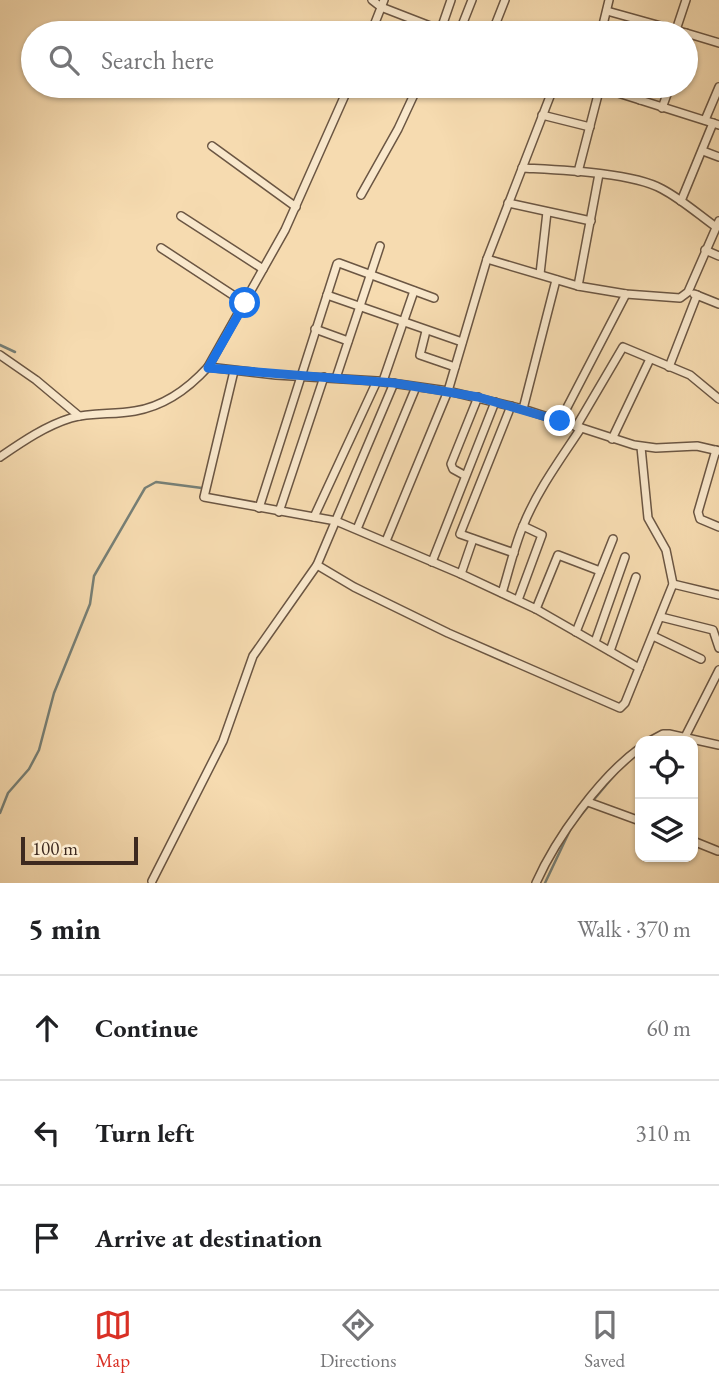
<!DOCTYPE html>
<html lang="en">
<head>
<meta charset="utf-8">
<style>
  :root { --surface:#fff; --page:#f6f6f6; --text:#202124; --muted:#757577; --line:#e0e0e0; --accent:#d93025 }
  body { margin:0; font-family:"EB Garamond",serif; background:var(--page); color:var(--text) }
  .controls { position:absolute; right:21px; bottom:21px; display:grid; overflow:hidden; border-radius:14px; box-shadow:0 2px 5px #0004 }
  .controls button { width:63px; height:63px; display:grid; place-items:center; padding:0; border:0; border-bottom:2px solid var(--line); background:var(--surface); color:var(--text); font:35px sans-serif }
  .scale { position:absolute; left:21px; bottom:18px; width:117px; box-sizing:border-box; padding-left:7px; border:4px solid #3d291f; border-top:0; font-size:19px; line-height:24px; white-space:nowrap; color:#3d291f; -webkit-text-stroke:5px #f9e8cc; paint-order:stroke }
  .stop { position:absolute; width:21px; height:21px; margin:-16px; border:5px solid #1a73e8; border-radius:50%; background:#fff }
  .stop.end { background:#1a73e8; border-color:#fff; box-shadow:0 2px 7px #0008 }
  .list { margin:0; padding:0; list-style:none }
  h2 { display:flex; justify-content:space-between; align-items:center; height:91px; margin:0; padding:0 28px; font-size:30px }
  h2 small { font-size:23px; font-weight:400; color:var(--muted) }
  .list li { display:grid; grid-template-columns:46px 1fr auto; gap:21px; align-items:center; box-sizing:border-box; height:105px; padding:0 28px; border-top:2px solid var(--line) }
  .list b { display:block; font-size:26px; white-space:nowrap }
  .list em { font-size:23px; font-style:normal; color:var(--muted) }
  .icon { flex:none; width:38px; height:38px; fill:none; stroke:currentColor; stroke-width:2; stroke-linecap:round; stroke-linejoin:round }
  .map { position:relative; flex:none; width:719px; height:883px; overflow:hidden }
  .search { position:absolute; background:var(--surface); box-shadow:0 2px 5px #0004; left:21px; right:21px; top:21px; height:77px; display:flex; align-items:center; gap:18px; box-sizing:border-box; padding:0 24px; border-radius:38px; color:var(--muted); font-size:26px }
  .sheet { height:406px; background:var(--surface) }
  nav { display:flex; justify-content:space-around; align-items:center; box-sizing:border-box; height:98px; border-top:2px solid var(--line); background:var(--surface); font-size:19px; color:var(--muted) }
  nav a { display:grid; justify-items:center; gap:4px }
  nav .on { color:var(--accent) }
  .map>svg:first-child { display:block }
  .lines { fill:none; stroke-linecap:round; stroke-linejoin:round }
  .stream { stroke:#778077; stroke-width:2.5 }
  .minor-casing { stroke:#6b5643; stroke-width:10 }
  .minor { stroke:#f9e8cc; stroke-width:7 }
  .route { stroke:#1a73e8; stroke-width:9 }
</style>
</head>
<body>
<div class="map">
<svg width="719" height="883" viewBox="0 0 719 883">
  <rect width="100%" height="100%" fill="#f6dbb0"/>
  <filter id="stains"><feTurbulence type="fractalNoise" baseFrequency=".00286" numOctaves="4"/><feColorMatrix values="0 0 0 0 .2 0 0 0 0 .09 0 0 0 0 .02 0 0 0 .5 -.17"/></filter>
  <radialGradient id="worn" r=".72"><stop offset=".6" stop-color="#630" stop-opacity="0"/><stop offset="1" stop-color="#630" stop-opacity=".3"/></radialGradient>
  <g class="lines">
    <!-- stream -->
    <g class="stream">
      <path d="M0,345L15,352"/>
      <path d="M0,813L8,793L29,769L39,750L54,693L90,604L94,576L145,488L156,482L202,488"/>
      <path d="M576,821L617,772"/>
      <path d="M545,883L572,826"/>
    </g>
    <!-- minor casing -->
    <g class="minor-casing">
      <g id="minor">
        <path d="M372,0L381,7L448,33"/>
        <path d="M607,11L686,33"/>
        <path d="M676,30L686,0"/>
        <path d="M281,31L284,33"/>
        <path d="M440,32L451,0"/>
        <path d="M371,33L384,0"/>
        <path d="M459,33L472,0"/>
        <path d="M492,33L505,0"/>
        <path d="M601,33L609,0"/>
        <path d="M686,33L719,43"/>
        <path d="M596,86L719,125"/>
        <path d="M640,100L645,86"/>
        <path d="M662,108L670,86"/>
        <path d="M542,115L590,127"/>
        <path d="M705,120L719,87"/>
        <path d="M212,146L296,207"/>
        <path d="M703,151L719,157"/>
        <path d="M522,168C558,170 631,172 662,189C681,199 698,214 716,227"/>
        <path d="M578,172L600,87"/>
        <path d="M361,195L398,129L418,86"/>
        <path d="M681,201L713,123"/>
        <path d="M508,203L591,221"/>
        <path d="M181,216L263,269"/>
        <path d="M161,248L245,303"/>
        <path d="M705,250L719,256"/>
        <path d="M487,259L578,286L626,294L680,298L688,292L719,221"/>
        <path d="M540,274L547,212"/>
        <path d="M578,286L599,174"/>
        <path d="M694,294L719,304"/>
        <path d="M327,295L462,342"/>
        <path d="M315,329L348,341"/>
        <path d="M426,331L420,355L455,367"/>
        <path d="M0,355L36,380L79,416"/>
        <path d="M208,367L285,230L349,86"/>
        <path d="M669,367L697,295"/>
        <path d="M234,371L204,497L336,521L461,574L536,609L639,668"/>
        <path d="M336,378L380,246"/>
        <path d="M383,381L414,291"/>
        <path d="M511,406L460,534L514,553"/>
        <path d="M523,409L556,280"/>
        <path d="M560,421L626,294"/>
        <path d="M576,427L623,347L690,375L719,399"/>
        <path d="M612,439L650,359"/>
        <path d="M716,450L698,512L700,519L719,527"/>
        <path d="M0,457C22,442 45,426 71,418C92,412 114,415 135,411C165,406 188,389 208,367L276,375L377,381L448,391L487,259L554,86"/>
        <path d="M464,475L453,469L451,464L478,397"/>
        <path d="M259,508L337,264L339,263L434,298"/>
        <path d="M279,512L324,377"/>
        <path d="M314,517L377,381"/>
        <path d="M357,529L416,387"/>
        <path d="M386,541L448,391L523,409L634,445L656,448L697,446L719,451"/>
        <path d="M432,562L495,402"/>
        <path d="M317,565L354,587L448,633L620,708L625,703L673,584L666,550L648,518L641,447"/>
        <path d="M461,574L473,539"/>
        <path d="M673,584L719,595"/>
        <path d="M502,593C509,571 514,547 523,526C537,491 560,460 581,428"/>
        <path d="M518,600L542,535L523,526"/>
        <path d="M536,609L558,555L600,571"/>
        <path d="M661,617L713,630L719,648"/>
        <path d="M576,632L613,539"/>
        <path d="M653,636L701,659"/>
        <path d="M595,642L625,557"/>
        <path d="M610,651L636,577"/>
        <path d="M685,737L719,670"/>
        <path d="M650,741L663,734H669L719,745"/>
        <path d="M588,802L640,821"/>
        <path d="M693,841L718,851"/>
        <path d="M152,881L223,741L253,656L317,565L394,383"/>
        <path d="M536,883C556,838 600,777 640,748"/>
      </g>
    </g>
    <!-- minor -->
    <use href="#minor" class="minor"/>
  </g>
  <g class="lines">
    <!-- route -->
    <path class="route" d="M245,303L208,368L394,383L478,397L560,421"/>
  </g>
  <rect width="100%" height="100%" filter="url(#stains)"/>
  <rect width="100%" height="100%" fill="url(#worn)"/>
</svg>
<div class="controls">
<button><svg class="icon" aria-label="locate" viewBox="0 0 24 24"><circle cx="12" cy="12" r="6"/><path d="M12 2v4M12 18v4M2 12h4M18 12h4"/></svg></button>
<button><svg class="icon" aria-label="layers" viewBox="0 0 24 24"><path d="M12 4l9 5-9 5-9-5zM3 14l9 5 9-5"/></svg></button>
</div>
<div class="scale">100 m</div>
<div class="stop" style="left:245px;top:303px"></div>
<div class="stop end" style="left:560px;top:421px"></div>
<div class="search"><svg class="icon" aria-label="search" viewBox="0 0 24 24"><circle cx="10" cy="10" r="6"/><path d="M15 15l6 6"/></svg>Search here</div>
</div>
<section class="sheet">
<h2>5 min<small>Walk · 370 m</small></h2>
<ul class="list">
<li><svg class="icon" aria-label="ahead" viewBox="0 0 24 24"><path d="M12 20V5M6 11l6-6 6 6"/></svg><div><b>Continue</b></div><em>60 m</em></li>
<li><svg class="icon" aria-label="left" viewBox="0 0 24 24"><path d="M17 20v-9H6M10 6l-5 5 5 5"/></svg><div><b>Turn left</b></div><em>310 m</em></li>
<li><svg class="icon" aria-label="arrive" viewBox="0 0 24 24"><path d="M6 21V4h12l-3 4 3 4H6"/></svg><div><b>Arrive at destination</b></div></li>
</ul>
</section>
<nav>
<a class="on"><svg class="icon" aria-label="map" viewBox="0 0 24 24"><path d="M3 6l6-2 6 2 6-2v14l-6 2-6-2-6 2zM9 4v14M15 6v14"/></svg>Map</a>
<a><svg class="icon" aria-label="directions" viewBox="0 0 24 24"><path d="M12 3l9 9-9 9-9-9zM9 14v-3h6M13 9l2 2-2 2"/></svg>Directions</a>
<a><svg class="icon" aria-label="saved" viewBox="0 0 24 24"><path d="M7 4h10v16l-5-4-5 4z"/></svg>Saved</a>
</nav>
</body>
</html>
